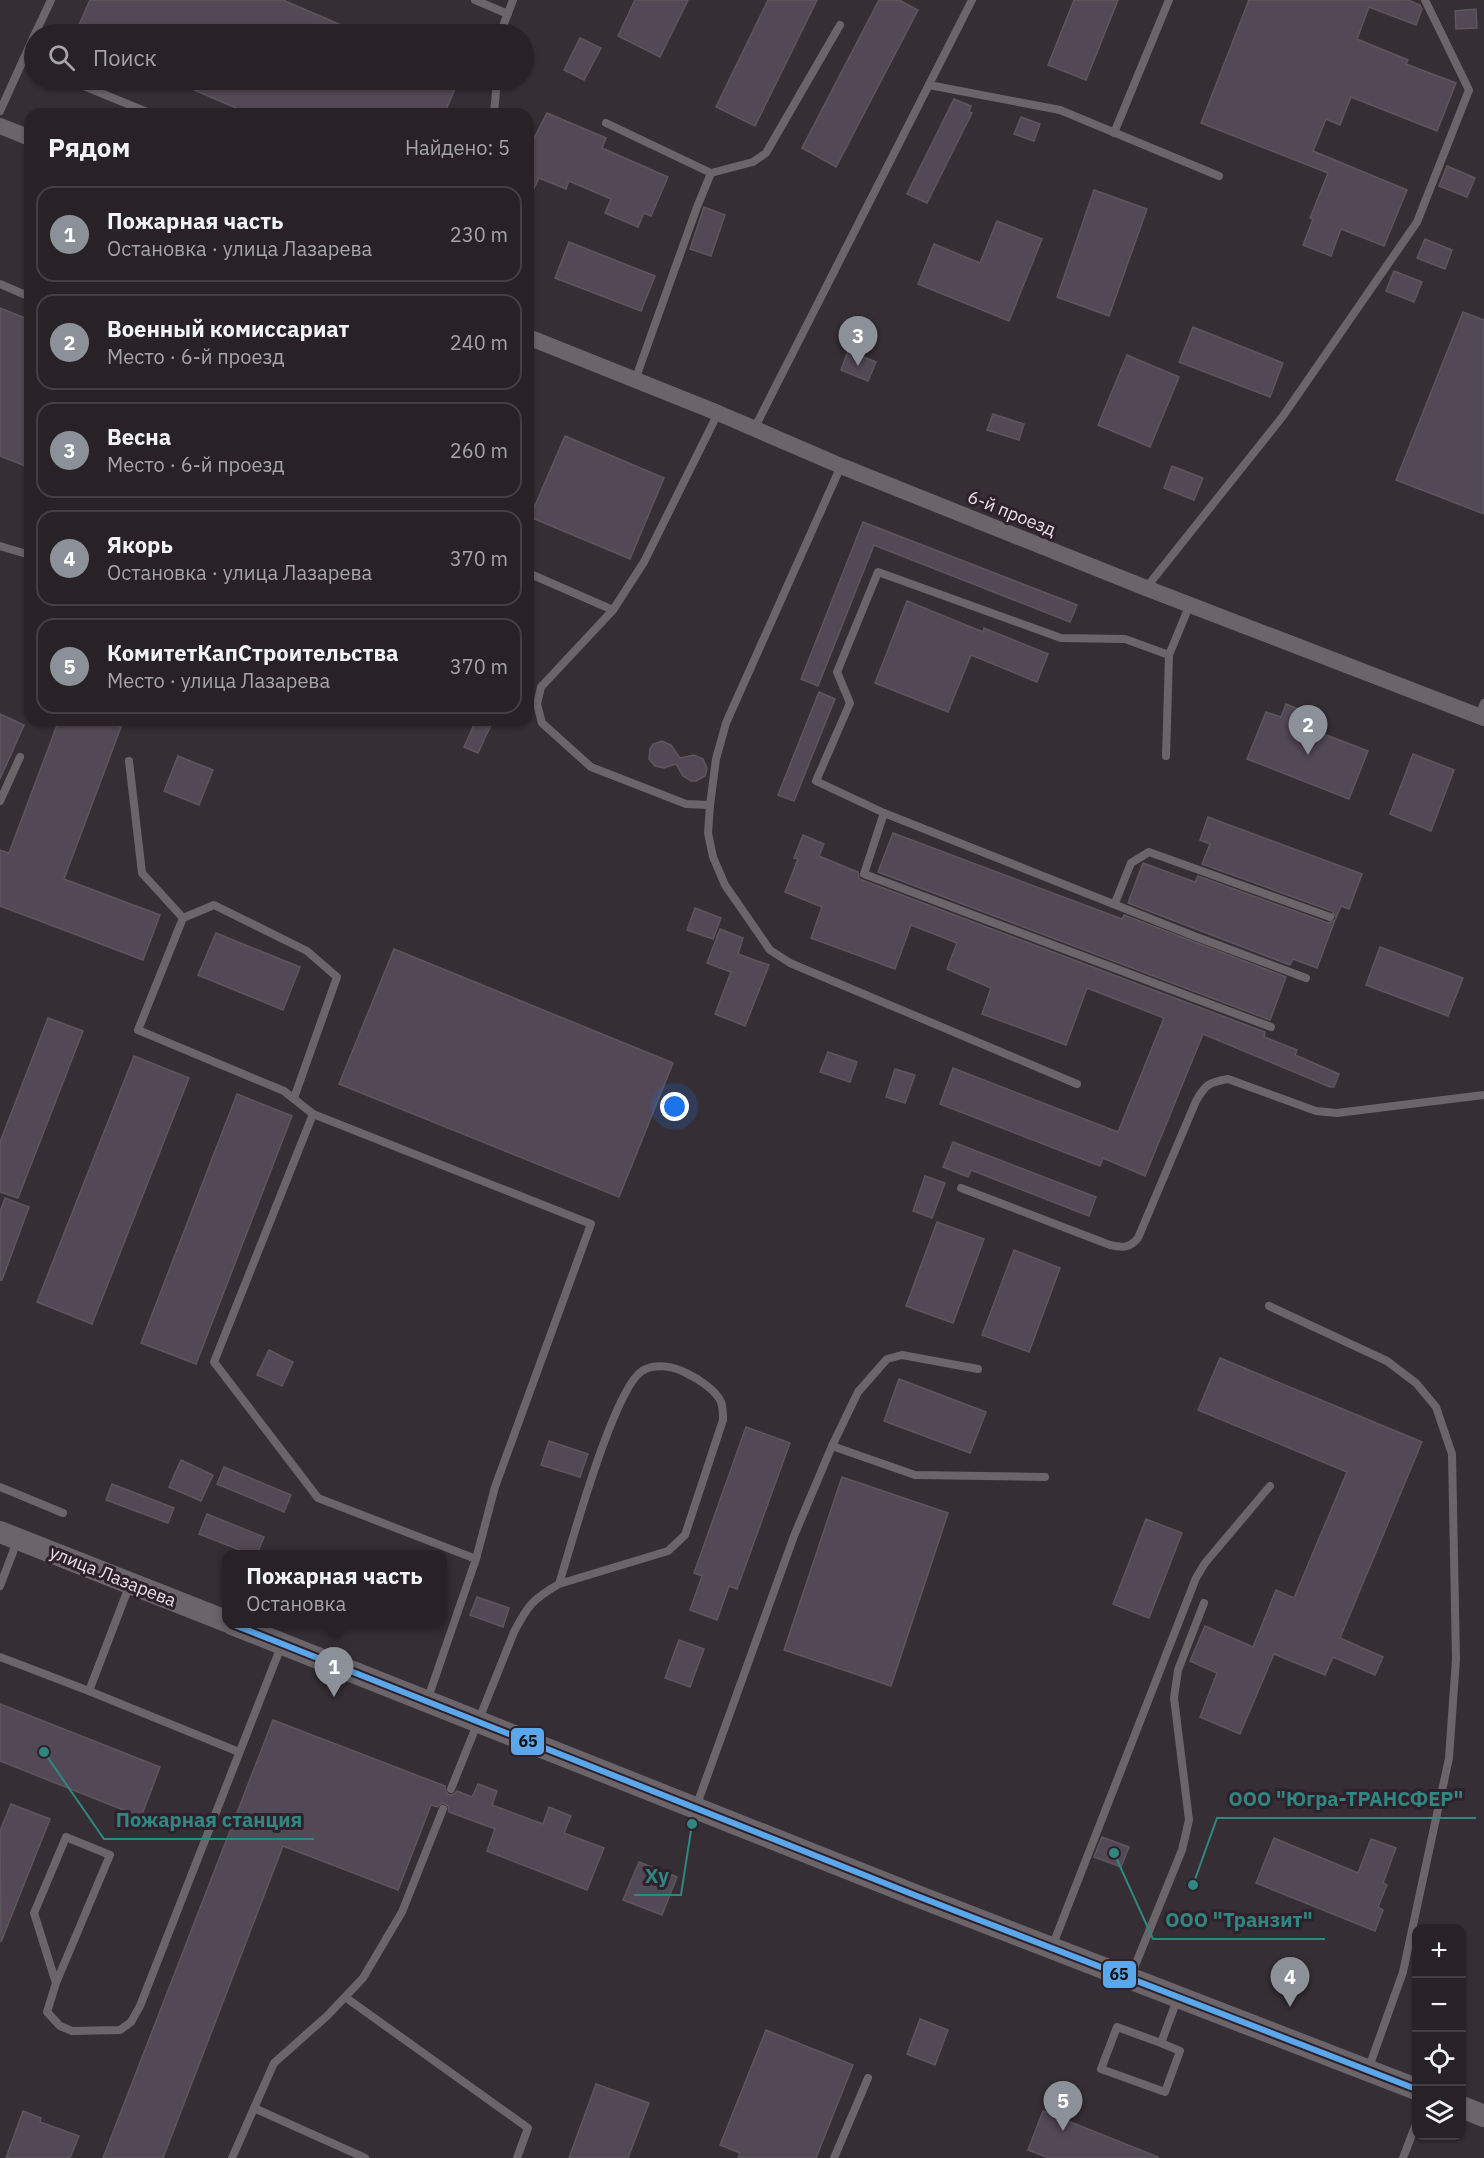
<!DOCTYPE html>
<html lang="ru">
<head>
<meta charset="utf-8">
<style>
  :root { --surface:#282227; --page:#342f33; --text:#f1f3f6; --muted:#a5a4a7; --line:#443f44; --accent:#8c9099 }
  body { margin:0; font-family:"IBM Plex Sans",sans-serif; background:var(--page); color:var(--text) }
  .controls { position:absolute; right:18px; bottom:18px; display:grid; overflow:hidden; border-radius:12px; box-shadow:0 2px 4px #0004 }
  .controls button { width:54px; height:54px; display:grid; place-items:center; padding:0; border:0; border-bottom:2px solid var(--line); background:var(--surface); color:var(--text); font:30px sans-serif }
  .you { position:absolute; left:675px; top:1107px; width:21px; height:21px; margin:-15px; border:4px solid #fff; border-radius:50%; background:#1a73e8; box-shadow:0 0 0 9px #1a73e833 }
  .badge { display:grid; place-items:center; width:39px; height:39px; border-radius:50%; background:var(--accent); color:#fff; font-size:20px; font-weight:700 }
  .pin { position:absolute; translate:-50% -50px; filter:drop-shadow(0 2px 3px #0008) }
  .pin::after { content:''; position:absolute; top:32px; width:21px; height:18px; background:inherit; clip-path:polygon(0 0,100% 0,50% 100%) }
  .popup { position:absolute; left:222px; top:1550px; width:225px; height:78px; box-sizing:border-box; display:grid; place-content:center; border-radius:12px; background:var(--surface); filter:drop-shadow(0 2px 4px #0005); font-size:20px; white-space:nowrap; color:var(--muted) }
  .popup b { font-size:22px; color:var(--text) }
  .popup::after { content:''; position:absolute; left:50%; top:100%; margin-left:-12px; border:12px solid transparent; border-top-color:var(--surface) }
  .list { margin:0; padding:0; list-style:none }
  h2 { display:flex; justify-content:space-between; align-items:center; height:78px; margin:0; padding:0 24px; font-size:26px }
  h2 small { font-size:20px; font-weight:400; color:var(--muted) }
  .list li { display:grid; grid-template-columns:39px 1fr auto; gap:18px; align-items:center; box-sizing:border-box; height:96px; margin:0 12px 12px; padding:0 12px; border:2px solid var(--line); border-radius:18px }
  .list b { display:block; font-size:22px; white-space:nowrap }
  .list p { margin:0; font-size:20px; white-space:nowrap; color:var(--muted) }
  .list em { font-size:20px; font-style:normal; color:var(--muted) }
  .icon { flex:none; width:33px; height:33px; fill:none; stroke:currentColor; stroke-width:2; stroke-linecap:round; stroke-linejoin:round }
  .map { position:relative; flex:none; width:1484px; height:2158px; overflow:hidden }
  .search { position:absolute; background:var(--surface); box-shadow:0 2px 4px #0004; left:24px; top:24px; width:510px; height:66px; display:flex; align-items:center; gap:15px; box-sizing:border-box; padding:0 21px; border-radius:33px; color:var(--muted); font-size:22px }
  .panel { position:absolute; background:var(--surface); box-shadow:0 2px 4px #0004; left:24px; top:108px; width:510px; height:618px; border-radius:18px }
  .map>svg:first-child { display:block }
  .building { fill:#534855; stroke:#5c575c; stroke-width:1.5 }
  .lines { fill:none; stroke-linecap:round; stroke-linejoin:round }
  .lane { stroke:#6b656a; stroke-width:8 }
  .street { stroke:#6b656a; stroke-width:16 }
  .secondary { stroke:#6b656a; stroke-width:22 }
  .bus-1-casing { stroke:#2e212b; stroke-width:10 }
  .bus-1 { stroke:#5aa8eb; stroke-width:6 }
  .labels { text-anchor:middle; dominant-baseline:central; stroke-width:6; stroke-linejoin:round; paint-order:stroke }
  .street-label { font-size:18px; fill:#e8dfe6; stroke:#2e212b }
  .leader { fill:none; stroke:#308680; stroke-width:2 }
  .callout-dot { fill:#308680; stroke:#2e212b; stroke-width:2 }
  .callout-label { font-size:20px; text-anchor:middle; font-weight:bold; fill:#308680; stroke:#2e212b; stroke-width:6; stroke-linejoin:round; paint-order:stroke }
  .line-badge { stroke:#2e212b; stroke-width:2 }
  .pale-badge-label { font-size:16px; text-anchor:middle; font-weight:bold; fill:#111 }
</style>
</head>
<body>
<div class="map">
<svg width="1484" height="2158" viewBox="0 0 1484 2158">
  <rect width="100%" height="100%" fill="#352e34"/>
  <!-- building -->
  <g class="building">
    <path d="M90,0H283L362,34H75Z"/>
    <path d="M635,0H688L660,57L618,36Z"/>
    <path d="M768,0H817L755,126L716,107Z"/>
    <path d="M879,0H899L918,10L836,167L802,148Z"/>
    <path d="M1074,0H1118L1086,80L1048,65Z"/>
    <path d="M1249,0H1408L1420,5L1422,9L1416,25L1369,7L1357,39L1408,60L1406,64L1456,83L1437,131L1351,97L1340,125L1326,119L1313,151L1407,190L1384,246L1341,229L1331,256L1303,245L1313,219L1310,218L1328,173L1201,123Z"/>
    <path d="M1476,9L1477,28L1456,29L1455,11Z"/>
    <path d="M580,38L601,48L584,80L564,70Z"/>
    <path d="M171,80H459L444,114H250Z"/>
    <path d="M954,99L971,106L969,112L972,113L927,203L907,194Z"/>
    <path d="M547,113L606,138L602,148L668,177L651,216L644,213L638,227L605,213L611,199L569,181L566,189L539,178L528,201V150Z"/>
    <path d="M1021,117L1040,124L1034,141L1014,134Z"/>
    <path d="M1447,166L1475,178L1467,197L1439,186Z"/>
    <path d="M1094,190L1147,209L1109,316L1057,297Z"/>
    <path d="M704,207L725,215L711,256L690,249Z"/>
    <path d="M997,221L1042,239L1009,321L918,284L934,244L980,263Z"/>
    <path d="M1425,239L1452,250L1445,269L1417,258Z"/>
    <path d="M569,242L655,276L641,311L555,278Z"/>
    <path d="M1394,271L1422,282L1414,302L1386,291Z"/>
    <path d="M0,308L30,320V468L0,456Z"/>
    <path d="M1463,312L1484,320V514L1396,480Z"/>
    <path d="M1193,327L1283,363L1270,397L1179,362Z"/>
    <path d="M848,351L876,362L868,381L841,370Z"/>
    <path d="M1127,355L1179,377L1150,447L1098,425Z"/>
    <path d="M993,414L1024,424L1019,440L987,430Z"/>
    <path d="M565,436L664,478L630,559L530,517Z"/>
    <path d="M1172,466L1203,478L1194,500L1164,488Z"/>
    <path d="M863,522L1077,605L1070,622L874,545L818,686L801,679Z"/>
    <path d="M907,601L983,632L984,628L1048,654L1037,682L971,655L948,712L875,683Z"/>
    <path d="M819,692L835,699L794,801L778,795Z"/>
    <path d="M1286,704L1305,712L1300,725L1368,751L1349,799L1247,759L1266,712L1281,717Z"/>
    <path d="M0,714L24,725L0,779Z"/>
    <path d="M59,720H102L121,727L64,879L160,915L143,960L0,906V850L9,853Z"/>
    <path d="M476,720L491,725L478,753L464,747Z"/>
    <path d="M662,741L671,745L680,758L694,755L703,759L707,768L705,776L696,781H691L683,776L676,764L664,768L655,766L649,759L650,749L653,744Z"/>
    <path d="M1413,754L1454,770L1431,831L1390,814Z"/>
    <path d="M178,756L213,770L199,805L164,791Z"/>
    <path d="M1208,817L1362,874L1349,909L1341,906L1336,918L1332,911L1202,864L1210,844L1200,840Z"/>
    <path d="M893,833L1122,919L1124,915L1286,977L1270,1020L878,872Z"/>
    <path d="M803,835L824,844L819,856L858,872L859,878L862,880L1265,1032L1264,1037L1297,1050L1295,1055L1339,1074L1334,1087H1330L1203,1034L1145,1176L1103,1158L1100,1166L940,1104L953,1068L1118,1132L1164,1018L1087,988L1066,1045L982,1014L991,988L947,969L957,943L911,925L895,969L811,938L822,907L785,892L798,859L794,858Z"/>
    <path d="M1143,863L1195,882L1198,876L1328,923L1335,920L1317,968L1293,959L1290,965L1128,903Z"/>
    <path d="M695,908L721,918L713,939L687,930Z"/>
    <path d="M720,929L743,938L738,954L769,965L745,1026L715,1014L731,972L707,963Z"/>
    <path d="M216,933L300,967L283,1010L198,975Z"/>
    <path d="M1380,947L1463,978L1448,1016L1366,985Z"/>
    <path d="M394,949L673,1063L619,1197L339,1084Z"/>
    <path d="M48,1018L83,1031L18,1198L0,1192V1142Z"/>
    <path d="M828,1052L857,1062L850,1082L820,1072Z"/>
    <path d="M134,1056L189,1078L92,1324L37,1302Z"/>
    <path d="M895,1069L915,1075L905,1103L886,1097Z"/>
    <path d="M237,1094L292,1116L196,1364L141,1343Z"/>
    <path d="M953,1142L1096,1197L1089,1216L971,1170L968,1177L943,1167Z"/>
    <path d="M925,1176L945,1183L932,1218L913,1211Z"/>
    <path d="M5,1198L29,1207L2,1280H0V1212Z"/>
    <path d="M937,1222L984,1239L953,1323L906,1306Z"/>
    <path d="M1014,1250L1060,1268L1029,1352L982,1335Z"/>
    <path d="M269,1350L293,1362L282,1386L257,1375Z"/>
    <path d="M1220,1358L1422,1442L1340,1638L1383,1657L1375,1675L1333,1657L1325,1675L1274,1654L1240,1734L1200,1717L1217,1673L1190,1661L1205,1626L1253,1647L1276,1590L1294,1598L1347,1472L1198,1410Z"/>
    <path d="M899,1379L986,1412L970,1453L884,1421Z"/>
    <path d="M746,1427L790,1443L737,1589L729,1586L717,1620L690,1610L702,1576L694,1573Z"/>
    <path d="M549,1441L588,1454L580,1477L541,1465Z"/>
    <path d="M181,1460L213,1475L201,1501L169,1487Z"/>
    <path d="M224,1467L291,1495L284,1512L217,1484Z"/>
    <path d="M842,1477L948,1513L891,1686L784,1650Z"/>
    <path d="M112,1484L174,1508L168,1523L106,1500Z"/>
    <path d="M207,1514L264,1537L257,1554H250L199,1534Z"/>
    <path d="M1146,1519L1182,1533L1149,1618L1113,1604Z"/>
    <path d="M477,1597L509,1608L503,1627L470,1615Z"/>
    <path d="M679,1640L704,1649L690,1687L665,1678Z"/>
    <path d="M0,1704L160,1767L141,1817L0,1761Z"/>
    <path d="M273,1720L445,1786L446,1792L449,1795L454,1794L457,1791L472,1797L478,1784L497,1791L492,1805L543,1824L549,1807L571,1816L564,1833L604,1848L587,1890L487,1851L495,1829L449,1812L448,1806L443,1803L437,1807L431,1805L398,1890L283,1846L163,2158H103Z"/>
    <path d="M11,1804L50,1819L1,1942L0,1831Z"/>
    <path d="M1102,1837L1129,1847L1121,1867L1094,1857Z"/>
    <path d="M1274,1838L1358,1873L1371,1839L1396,1848L1383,1883L1387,1885L1378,1907L1383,1910L1375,1931L1256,1883Z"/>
    <path d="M639,1862L677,1877L662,1915L623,1900Z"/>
    <path d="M920,2019L948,2030L935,2065L907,2054Z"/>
    <path d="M766,2030L853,2065L816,2158H738L740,2153L720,2145Z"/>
    <path d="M596,2084L649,2103L628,2158H569Z"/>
    <path d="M23,2111L41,2118L40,2122L79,2136L70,2158H6Z"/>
    <path d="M1043,2111L1158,2157V2158H1049L1028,2150Z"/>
  </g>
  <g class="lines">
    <!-- lane -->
    <g class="lane">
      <path d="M475,0L508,14"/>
      <path d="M35,34L51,0"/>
      <path d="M500,34L513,0"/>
      <path d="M23,60L34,65"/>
      <path d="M69,80L152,114"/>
      <path d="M929,85L1060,110L1219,176"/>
      <path d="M0,111L34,36"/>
      <path d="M494,114L497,80"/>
      <path d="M606,123L711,173"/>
      <path d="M1114,133L1169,0"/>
      <path d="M0,284L30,297"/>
      <path d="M635,380L697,207L711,173L753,162L766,153L840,25"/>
      <path d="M754,429L972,0"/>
      <path d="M841,466L726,723L716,759L710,805L708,833L713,857L725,885L770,950L790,963L1077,1084"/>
      <path d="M0,546L30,555"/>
      <path d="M528,573L613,610L644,562L718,413"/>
      <path d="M1146,588L1283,416L1417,222L1469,90L1425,0"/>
      <path d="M1190,604L1169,655L1125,639L1061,638L878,572L837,672L850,703L816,781L884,813L1194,936L1306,978"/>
      <path d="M613,610L541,687L537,704L542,723L591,767L686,804L710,805"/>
      <path d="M1479,716L1484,703"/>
      <path d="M1166,756L1169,655"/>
      <path d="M129,761L142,873L183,918"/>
      <path d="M0,801L20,757"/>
      <path d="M884,813L864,874L1271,1027"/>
      <path d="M1115,903L1131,863L1149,852L1330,917"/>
      <path d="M294,1098L337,977L307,951L214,905L183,918L138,1030L284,1091L313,1114"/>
      <path d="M961,1188L1110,1245C1123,1248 1130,1248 1138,1238L1196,1101C1205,1085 1209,1082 1228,1079L1316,1111L1337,1113L1484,1095"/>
      <path d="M1269,1306L1387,1361L1416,1383L1436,1407L1452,1454L1456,1659L1449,1758L1403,1972L1368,2070"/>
      <path d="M832,1446L915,1475L1045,1477"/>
      <path d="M0,1487L63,1513"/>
      <path d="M0,1586L18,1539"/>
      <path d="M0,1657L89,1691L130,1584"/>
      <path d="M89,1691L239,1752"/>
      <path d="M427,1701L476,1559L495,1487L591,1224L313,1114L214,1362L318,1498L476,1559"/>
      <path d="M451,1789L514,1632C528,1605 533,1599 559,1584C571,1546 613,1390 642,1371C655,1363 673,1366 686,1373C697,1378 716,1390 721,1402C723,1407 723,1415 723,1420L685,1535L668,1551L559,1584"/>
      <path d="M696,1807L794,1536L832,1446L858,1392L887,1359L902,1355L978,1369"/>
      <path d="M1052,1947L1196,1578L1205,1563L1270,1486"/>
      <path d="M1130,1978L1182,1850L1189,1820L1174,1698L1178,1670L1204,1603"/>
      <path d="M56,1983L34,1913L66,1837L110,1855L56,1983L47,2012L60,2026L72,2031L120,2030L131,2022L140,2006L282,1644"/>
      <path d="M345,1997L528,2128L517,2158"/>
      <path d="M1161,2043L1117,2027L1101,2069L1165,2092L1180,2051L1161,2043L1178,1997"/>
      <path d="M254,2108L365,2158"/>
      <path d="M232,2158L274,2063L327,2016L363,1978L402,1912L443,1809"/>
      <path d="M834,2158L868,2078"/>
      <path d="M1403,2158L1416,2124"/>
    </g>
    <!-- street -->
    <g class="street">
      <path d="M0,126L30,138"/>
      <path d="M528,337L718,413L841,466L1146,588L1484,718"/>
    </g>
    <!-- secondary -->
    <g class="secondary">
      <path d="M0,1532L226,1621"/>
      <path d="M232,1624L917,1896L1416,2089"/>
      <path d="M1462,2107L1484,2116"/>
    </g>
    <!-- bus-1 casing -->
    <g class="bus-1-casing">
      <path id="bus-1" d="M232,1624L917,1896L1416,2089"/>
    </g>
    <!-- bus-1 -->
    <use href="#bus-1" class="bus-1"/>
  </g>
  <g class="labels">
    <!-- street labels -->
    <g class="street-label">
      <text transform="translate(1012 513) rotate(22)">6-й проезд</text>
      <text transform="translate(113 1576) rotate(22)">улица Лазарева</text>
    </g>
  </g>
  <!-- callouts -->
  <path class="leader" d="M1193 1885L1217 1818H1476M44 1752L104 1839H314M692 1824L681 1895H634M1114 1853L1153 1939H1325"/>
  <g class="callout-dot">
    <circle cx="1193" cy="1885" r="6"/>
    <circle cx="44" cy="1752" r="6"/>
    <circle cx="692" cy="1824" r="6"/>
    <circle cx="1114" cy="1853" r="6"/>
  </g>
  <g class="callout-label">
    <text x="1346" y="1806">ООО "Югра-ТРАНСФЕР"</text>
    <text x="209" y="1827">Пожарная станция</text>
    <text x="657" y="1883">Xy</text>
    <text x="1239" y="1927">ООО "Транзит"</text>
  </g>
  <g class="line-badge">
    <rect x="510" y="1727" width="35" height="29" rx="6" fill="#5aa8eb"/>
    <rect x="1102" y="1960" width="35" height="29" rx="6" fill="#5aa8eb"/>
  </g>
  <g class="pale-badge-label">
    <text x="528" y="1747">65</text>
    <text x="1119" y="1980">65</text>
  </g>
</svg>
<div class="controls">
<button>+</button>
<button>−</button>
<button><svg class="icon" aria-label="locate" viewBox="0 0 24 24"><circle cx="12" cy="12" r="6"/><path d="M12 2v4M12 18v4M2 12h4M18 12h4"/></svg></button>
<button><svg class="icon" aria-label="layers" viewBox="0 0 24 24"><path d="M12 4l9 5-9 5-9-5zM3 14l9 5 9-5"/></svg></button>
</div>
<div class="you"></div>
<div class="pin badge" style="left:334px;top:1697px">1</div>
<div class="popup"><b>Пожарная часть</b>Остановка</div>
<div class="pin badge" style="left:1308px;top:755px">2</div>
<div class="pin badge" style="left:858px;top:366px">3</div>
<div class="pin badge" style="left:1290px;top:2007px">4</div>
<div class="pin badge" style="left:1063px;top:2131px">5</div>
<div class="search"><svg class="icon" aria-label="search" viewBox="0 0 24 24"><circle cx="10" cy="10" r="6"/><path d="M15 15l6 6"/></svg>Поиск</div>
<section class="panel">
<h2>Рядом<small>Найдено: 5</small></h2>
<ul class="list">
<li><span class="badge">1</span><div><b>Пожарная часть</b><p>Остановка · улица Лазарева</p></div><em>230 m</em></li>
<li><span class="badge">2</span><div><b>Военный комиссариат</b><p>Место · 6-й проезд</p></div><em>240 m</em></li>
<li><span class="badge">3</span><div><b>Весна</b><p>Место · 6-й проезд</p></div><em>260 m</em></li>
<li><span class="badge">4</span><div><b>Якорь</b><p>Остановка · улица Лазарева</p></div><em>370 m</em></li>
<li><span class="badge">5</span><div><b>КомитетКапСтроительства</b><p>Место · улица Лазарева</p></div><em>370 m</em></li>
</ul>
</section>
</div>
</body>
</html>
